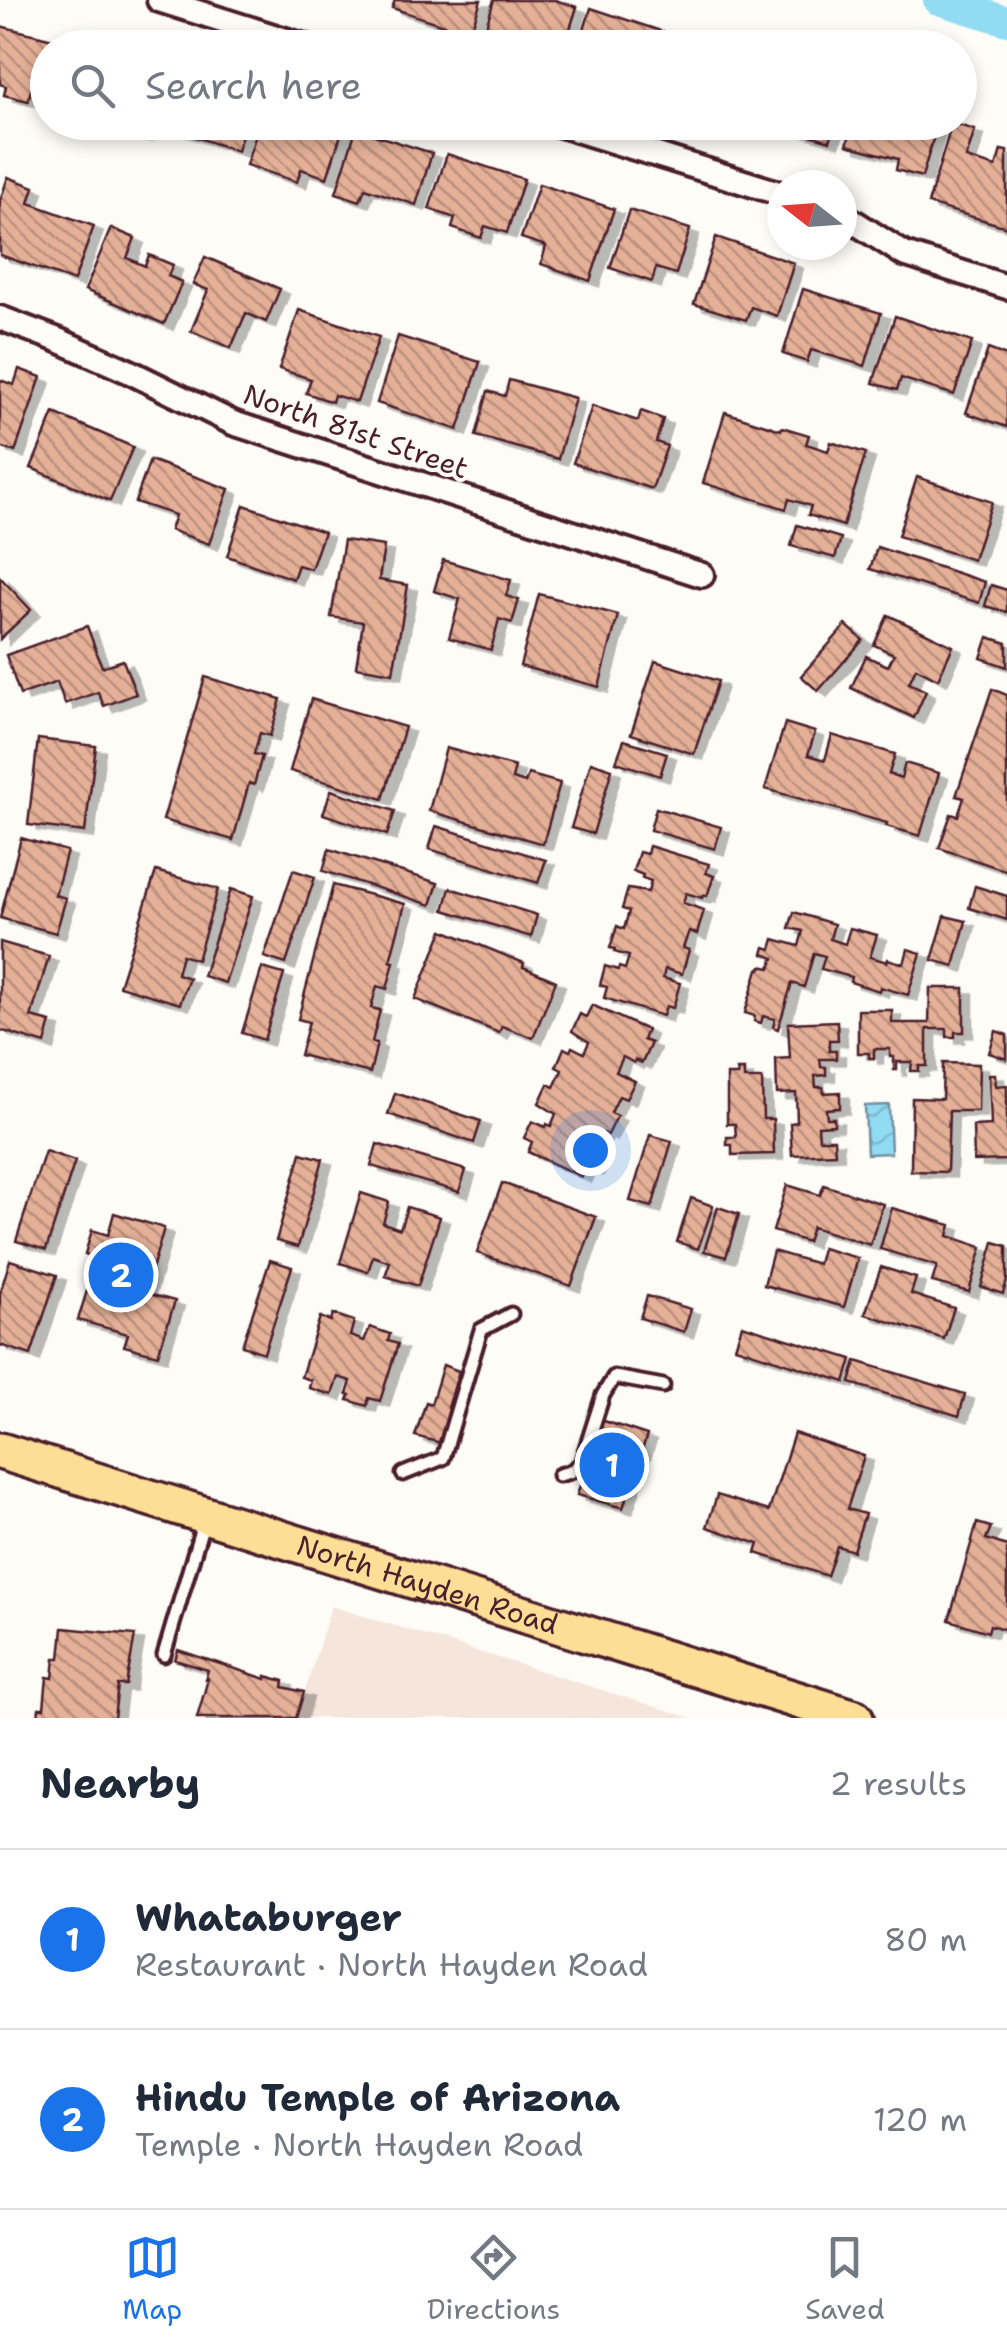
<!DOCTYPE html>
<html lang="en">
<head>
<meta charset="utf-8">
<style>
  :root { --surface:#fff; --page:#f6f6f7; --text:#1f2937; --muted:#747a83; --line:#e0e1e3; --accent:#1a73e8 }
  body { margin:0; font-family:"Shantell Sans",sans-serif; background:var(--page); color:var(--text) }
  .compass { position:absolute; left:767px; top:170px; width:90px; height:90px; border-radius:50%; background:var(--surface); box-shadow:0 5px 15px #0003; rotate:287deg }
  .you { position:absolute; left:590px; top:1150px; width:35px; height:35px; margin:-25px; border:8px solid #fff; border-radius:50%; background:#1a73e8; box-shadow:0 0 0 15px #1a73e833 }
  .badge { display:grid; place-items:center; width:65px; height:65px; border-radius:50%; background:var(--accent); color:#fff; font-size:32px; font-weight:700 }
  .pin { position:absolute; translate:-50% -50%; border:5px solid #fff; box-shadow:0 2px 10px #0006 }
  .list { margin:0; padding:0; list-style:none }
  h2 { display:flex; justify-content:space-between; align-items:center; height:130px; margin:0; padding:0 40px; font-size:42px }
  h2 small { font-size:32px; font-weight:400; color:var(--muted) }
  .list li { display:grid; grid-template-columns:65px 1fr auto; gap:30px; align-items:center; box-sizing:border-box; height:180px; padding:0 40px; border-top:2px solid var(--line) }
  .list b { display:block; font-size:38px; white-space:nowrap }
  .list p { margin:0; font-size:32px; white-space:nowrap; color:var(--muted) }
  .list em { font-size:32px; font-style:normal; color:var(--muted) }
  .icon { flex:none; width:55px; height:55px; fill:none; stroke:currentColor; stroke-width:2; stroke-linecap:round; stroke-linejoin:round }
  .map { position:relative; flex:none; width:1007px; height:1718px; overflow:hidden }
  .search { position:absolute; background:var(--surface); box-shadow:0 5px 15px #0003; left:30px; right:30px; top:30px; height:110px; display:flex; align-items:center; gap:25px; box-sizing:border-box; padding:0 35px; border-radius:55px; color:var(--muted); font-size:38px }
  .sheet { height:490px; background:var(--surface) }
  nav { display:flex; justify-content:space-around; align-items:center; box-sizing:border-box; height:140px; border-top:2px solid var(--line); background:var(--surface); font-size:28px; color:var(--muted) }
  nav a { display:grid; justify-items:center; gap:5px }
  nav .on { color:var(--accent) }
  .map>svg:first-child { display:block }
  .built { fill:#f6e5da }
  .water { fill:url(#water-waves); stroke:#7590a2; stroke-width:2.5 }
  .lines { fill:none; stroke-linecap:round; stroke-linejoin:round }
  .canal { stroke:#91dcf2; stroke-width:30 }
  .building { fill:url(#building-back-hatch); stroke:#4a1f2b; stroke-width:2.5; filter:url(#shadow) }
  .lane-casing { stroke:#4a1f2b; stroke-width:19 }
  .street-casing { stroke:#4a1f2b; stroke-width:30 }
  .primary-casing { stroke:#4a1f2b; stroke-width:42 }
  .lane { stroke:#fdfcf7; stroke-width:11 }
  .street { stroke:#fdfcf7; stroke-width:22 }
  .primary { stroke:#fdde96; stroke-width:35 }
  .labels { text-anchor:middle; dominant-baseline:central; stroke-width:8; stroke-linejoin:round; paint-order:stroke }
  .street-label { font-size:28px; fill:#4a1f2b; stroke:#fdfcf7 }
</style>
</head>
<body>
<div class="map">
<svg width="1007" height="1718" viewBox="0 0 1007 1718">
  <defs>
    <pattern id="water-waves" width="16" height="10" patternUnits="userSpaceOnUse" patternTransform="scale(2.5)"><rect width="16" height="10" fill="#91dcf2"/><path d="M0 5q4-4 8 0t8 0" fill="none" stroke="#7fbcd0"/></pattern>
    <pattern id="building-back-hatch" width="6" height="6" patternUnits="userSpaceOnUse" patternTransform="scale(2.5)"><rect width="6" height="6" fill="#e4b097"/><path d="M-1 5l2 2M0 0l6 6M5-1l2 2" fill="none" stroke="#bb8f7b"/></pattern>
    <filter id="shadow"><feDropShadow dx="9" dy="5.5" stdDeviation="0" flood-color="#0004"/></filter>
  </defs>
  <rect width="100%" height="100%" fill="#fdfcf7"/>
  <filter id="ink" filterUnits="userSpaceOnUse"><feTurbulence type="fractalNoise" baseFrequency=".01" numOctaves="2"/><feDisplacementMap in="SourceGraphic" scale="20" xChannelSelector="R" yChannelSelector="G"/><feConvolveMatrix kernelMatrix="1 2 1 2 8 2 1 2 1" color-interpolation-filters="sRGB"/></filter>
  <g filter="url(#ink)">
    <!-- built -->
    <path class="built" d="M331,1606L692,1718H297Z"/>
    <!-- water -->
    <path class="water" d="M889,1105L891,1153L867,1154L865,1106Z"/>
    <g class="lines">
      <!-- canal -->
      <path class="canal" d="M938,0L1007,21"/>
    </g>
    <!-- building -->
    <g class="building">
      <path d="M395,0H481L470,34L392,8Z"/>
      <path d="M494,0H555L577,7L564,48H517L483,36Z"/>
      <path d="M591,8L667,33L662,48H578Z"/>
      <path d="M0,26L69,43L68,48H48V94L31,90L28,101L4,95L6,86L0,84Z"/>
      <path d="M680,35L721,48H676Z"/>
      <path d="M102,122H148L143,136Z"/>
      <path d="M161,122H246L237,151L160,125Z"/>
      <path d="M260,122H345L327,178L301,169L297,182L246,165Z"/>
      <path d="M766,122H836L830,141Z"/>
      <path d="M853,122H938L922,177L896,170L898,159L847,145Z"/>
      <path d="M952,123L975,130L966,158L996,167L1001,150L1007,151V227L928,204Z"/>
      <path d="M356,129L432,153L416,205L365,188L360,201L336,193Z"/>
      <path d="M447,154L524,179L507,233L485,226L481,238L452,228L455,218L429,209Z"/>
      <path d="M8,177L34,187L29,203L94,226L74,281L0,255V201Z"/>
      <path d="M539,184L614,209L590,281L541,264L546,246L521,238Z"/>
      <path d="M629,210L690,229L676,274L656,268L652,282L610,268Z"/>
      <path d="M111,228L135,238L127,258L145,266L149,255L173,265L168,276L182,282L164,324L85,290Z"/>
      <path d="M716,237L794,263L777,316L751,307L746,320L694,304Z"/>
      <path d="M205,257L280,289L266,322L246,313L231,348L191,331L208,290L193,284Z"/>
      <path d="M803,289L881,313L865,366L811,350L807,362L783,354Z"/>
      <path d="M299,310L379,337L357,402L334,395L332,402L306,393L311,379L279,369Z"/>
      <path d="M895,316L972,342L954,395L901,378L897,390L873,383Z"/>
      <path d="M398,336L480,362L458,430L377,403Z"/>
      <path d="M988,349L1007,356V427L966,413Z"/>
      <path d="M19,369L41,377L15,452L0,447V380L14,385Z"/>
      <path d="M509,380L575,398L558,459L476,436L488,391L505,396Z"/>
      <path d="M592,406L638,421L641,411L663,419L656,442L667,446L652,489L573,463Z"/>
      <path d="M725,412L781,430L782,427L809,435L806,444L828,451L831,442L866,453L843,526L808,515L811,506L789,499L786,509L703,483Z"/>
      <path d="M54,413L133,447L110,501L31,468Z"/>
      <path d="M150,460L229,489L209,544L170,530L175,515L135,502Z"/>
      <path d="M917,477L992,502L973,560L898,536Z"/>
      <path d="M244,505L324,532L311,569L298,565L293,579L227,556Z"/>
      <path d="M797,525L841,538L835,558L791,546Z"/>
      <path d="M344,540L384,546L379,580L408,585L393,673L356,667L363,622L331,617Z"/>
      <path d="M877,547L985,582L979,603L870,569Z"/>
      <path d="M443,560L511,580L506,596L519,600L512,623L499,619L491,650L449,638L460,599L434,591Z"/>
      <path d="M0,577L31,610L0,639Z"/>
      <path d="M991,585L1007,590V612L985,606Z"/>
      <path d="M539,594L618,615L599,687L520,666Z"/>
      <path d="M888,615L953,646L938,679L916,668L909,683L926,691L914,718L851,688L866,656L888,666L894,654L874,645Z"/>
      <path d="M846,625L863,640L818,691L801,676Z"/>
      <path d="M87,626L102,667L123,660L136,694L104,706L98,692L65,704L57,682L20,695L6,655Z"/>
      <path d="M988,637L1007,643V667L981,658Z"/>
      <path d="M655,661L718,681L694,754L631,734Z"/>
      <path d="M205,677L281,699L270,736L260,733L254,754L262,756L254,785L249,783L233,840L163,820Z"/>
      <path d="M992,689L1007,695V871L939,848L951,814L958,816L964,798L956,796Z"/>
      <path d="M311,699L405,727L383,799L290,771Z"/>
      <path d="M785,723L815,732L808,755L825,760L832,735L895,754L889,774L901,778L905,763L939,773L920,836L886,826L887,823L765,789Z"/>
      <path d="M38,739L96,746L85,832L28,825Z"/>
      <path d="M624,740L667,753L660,776L616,762Z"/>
      <path d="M446,748L515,767L512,779L525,783L528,774L560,783L543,844L429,811Z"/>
      <path d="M591,762L612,769L593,834L571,828Z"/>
      <path d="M331,790L395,811L387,835L323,814Z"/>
      <path d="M656,808L721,827L715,849L650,830Z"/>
      <path d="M436,826L546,860L538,883L429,849Z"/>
      <path d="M21,838L67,851L55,895L66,898L56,933L0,918Z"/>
      <path d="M649,846L709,864L706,873L714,876L707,896L703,895L702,898L686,893L683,903L704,910L697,934L689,931L683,948L689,950L682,974L665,969L663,978L680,983L673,1008L666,1006L663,1016L604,998L607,987L600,985L605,966L618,970L619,967L625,969L629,956L614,952L615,949L610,948L617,926L624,929L629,911L622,909L628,889L648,892L651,881L642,878L643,875L633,871L639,852L647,854Z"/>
      <path d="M329,849L438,883L431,905L323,871Z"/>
      <path d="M293,870L315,877L286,964L264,957Z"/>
      <path d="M156,871L218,889L197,960L182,955L177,974L189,978L180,1004L119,986Z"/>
      <path d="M333,885L405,904L390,961L394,962L387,989L377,986L371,1008L380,1010L372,1042L377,1043L370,1073L300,1055L309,1022L298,1019Z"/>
      <path d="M975,886L1007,896V920L969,908Z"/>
      <path d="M450,888L537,915L531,937L444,910Z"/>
      <path d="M231,889L253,896L225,983L203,976Z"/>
      <path d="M794,912L834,924L830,939L845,944L850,928L877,935L870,957L887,962L888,959L904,964L908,949L921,953L908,995L880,987L879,991L850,982L851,977L821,969L825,956L814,953L804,987L792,983L778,1029L773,1027L775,1019L763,1016L761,1023L754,1021L755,1016L745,1013L758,969H760L761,966L770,968L774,958L763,954L765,947L771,949L774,939L799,946L803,931L789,928Z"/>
      <path d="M945,916L966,921L954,966L932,960Z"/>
      <path d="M443,930L524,963L523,967L556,981L533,1038L502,1026L499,1033L415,999Z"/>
      <path d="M0,942L49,956L31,1017L51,1022L45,1044L0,1030Z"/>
      <path d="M262,968L284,974L264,1040L242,1033Z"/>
      <path d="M930,988H964V1032H955V1037H947V1029H927V1066H919V1071H911L912,1062H897V1070H894V1057H890V1049H874V1058H869V1053H858V1010H892V1023H929Z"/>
      <path d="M592,1005L647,1030L643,1040L651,1043L642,1063L635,1060L634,1063L623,1057L616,1072L635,1081L626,1099L619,1096L611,1113L617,1116L608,1135L603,1133L602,1136L591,1131L586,1145L602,1153L594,1170L587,1167L582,1177L528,1152L532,1142L524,1138L532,1121L546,1127L547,1124L551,1126L556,1114L539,1103L548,1084L554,1087L562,1070L556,1067L564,1048L570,1051L572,1047L584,1053L589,1042L572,1031L580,1014L586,1017Z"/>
      <path d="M837,1021L838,1040H829V1051H836V1059H820L821,1067H826V1075L815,1076L816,1087H823L824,1093L840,1092V1108L826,1109L827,1118H834V1125L818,1126L819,1139H834L835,1153L792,1155L790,1123L797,1122L796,1093L777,1094L776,1059L790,1058L788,1023Z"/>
      <path d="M996,1031L1007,1035V1059L989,1053Z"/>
      <path d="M943,1063L979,1064L978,1111H949L947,1172L911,1171L912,1098L942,1099Z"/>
      <path d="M737,1070H744V1079H762L763,1119H773L774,1154L732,1155V1145H727V1137H736L735,1124H727V1075H738Z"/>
      <path d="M989,1074H995L996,1086L1007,1085V1160L974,1161L973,1126L991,1125Z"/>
      <path d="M395,1093L481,1121L474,1143L388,1114Z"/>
      <path d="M650,1135L672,1141L652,1207L630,1201Z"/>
      <path d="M377,1144L466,1170L459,1192L371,1166Z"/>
      <path d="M45,1151L75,1161L46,1250L16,1241Z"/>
      <path d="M301,1153L323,1159L298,1247L276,1241Z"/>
      <path d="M502,1183L596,1217L571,1286L477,1253Z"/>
      <path d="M787,1185L820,1195L824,1185L883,1204L870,1245L812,1227L807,1242L773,1231Z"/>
      <path d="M361,1193L389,1202L383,1223L400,1229L407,1207L440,1217L418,1286L385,1276L390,1262L373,1256L368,1272L340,1263Z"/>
      <path d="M691,1198L713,1206L698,1249L677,1242Z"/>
      <path d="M718,1207L739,1214L726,1257L704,1251Z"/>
      <path d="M892,1208L951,1225L948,1236L982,1247L969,1292L932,1282L937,1266L880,1249Z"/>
      <path d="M114,1213L164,1228L145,1293L175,1301L158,1355L124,1346L128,1334L78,1320L97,1258L85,1254L92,1230L108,1235Z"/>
      <path d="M994,1242L1007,1246V1280L1003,1294L981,1287Z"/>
      <path d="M822,1248L858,1258L844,1307L764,1285L773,1251L818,1264Z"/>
      <path d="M10,1260L57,1275L31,1355L0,1345V1293Z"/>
      <path d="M270,1260L292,1267L264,1353L242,1346Z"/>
      <path d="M881,1267L916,1278L911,1294L954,1308L944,1339L865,1314Z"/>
      <path d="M647,1296L691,1309L684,1332L640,1318Z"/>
      <path d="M333,1314L354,1321L350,1336L364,1341L370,1327L390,1334L388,1341L398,1344L380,1401L369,1398L367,1406L348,1400L350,1395L347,1394L351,1381L338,1377L332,1395L309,1388L311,1380L301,1377L320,1317L331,1321Z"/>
      <path d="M742,1325L852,1359L845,1382L735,1347Z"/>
      <path d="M856,1361L965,1394L959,1416L850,1383Z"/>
      <path d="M443,1365L459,1371L448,1408L454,1410L444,1444L415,1436L426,1402L431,1404Z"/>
      <path d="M601,1420L647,1435L623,1508L577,1495Z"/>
      <path d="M794,1433L864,1456L847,1509L865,1514L853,1551L837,1546L827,1576L756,1553L759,1544L707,1527L717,1495L769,1511Z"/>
      <path d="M977,1523L991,1527L986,1539L1007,1546V1630L990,1625L988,1632L949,1620Z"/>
      <path d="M63,1628L135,1635L126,1685H118L114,1718H38L39,1708H44L47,1677L53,1678L55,1658H60Z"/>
      <path d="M178,1650L266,1679V1676L284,1681L283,1687L304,1692L296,1718H197L208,1679H205L208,1670L175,1660Z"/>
    </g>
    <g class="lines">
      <!-- lane casing -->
      <g class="lane-casing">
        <g id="lane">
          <path d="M403,1474L443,1458L481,1330L511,1314"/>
          <path d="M559,1475L570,1472L581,1464L603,1395L614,1377L663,1386"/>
          <path d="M164,1655L204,1520"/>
        </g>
      </g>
      <!-- street casing -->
      <g class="street-casing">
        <g id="street">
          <path d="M159,0L311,48"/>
          <path d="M551,122L782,194"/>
          <path d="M842,214L904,254L1007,287"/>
          <path d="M0,318L58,340L128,371L233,423L702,575"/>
        </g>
      </g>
      <!-- primary casing -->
      <g class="primary-casing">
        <g id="primary">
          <path id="s1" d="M0,1451L855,1718"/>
        </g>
      </g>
      <!-- lane -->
      <use href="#lane" class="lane"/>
      <!-- street -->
      <use href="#street" class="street"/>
      <!-- primary -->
      <use href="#primary" class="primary"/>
    </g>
  </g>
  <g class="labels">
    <!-- street labels -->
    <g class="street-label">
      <text transform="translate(356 431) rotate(19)">North 81st Street</text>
      <text stroke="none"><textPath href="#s1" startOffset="448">North Hayden Road</textPath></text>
    </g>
  </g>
</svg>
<svg class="compass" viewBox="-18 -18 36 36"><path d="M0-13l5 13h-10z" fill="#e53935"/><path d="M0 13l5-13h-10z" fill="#747a83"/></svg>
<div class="you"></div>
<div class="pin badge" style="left:612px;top:1465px">1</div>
<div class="pin badge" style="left:121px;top:1275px">2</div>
<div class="search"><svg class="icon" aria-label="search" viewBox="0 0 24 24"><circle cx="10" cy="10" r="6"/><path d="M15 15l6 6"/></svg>Search here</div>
</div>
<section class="sheet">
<h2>Nearby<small>2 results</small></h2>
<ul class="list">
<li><span class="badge">1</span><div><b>Whataburger</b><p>Restaurant · North Hayden Road</p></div><em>80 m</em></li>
<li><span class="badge">2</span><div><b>Hindu Temple of Arizona</b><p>Temple · North Hayden Road</p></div><em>120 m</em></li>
</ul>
</section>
<nav>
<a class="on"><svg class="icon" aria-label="map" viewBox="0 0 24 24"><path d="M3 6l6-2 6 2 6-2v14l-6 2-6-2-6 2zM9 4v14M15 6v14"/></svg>Map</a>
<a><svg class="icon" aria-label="directions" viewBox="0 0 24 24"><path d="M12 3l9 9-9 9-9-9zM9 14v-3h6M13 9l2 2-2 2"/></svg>Directions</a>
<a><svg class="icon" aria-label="saved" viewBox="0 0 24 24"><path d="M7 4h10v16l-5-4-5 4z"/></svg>Saved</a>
</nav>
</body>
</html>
